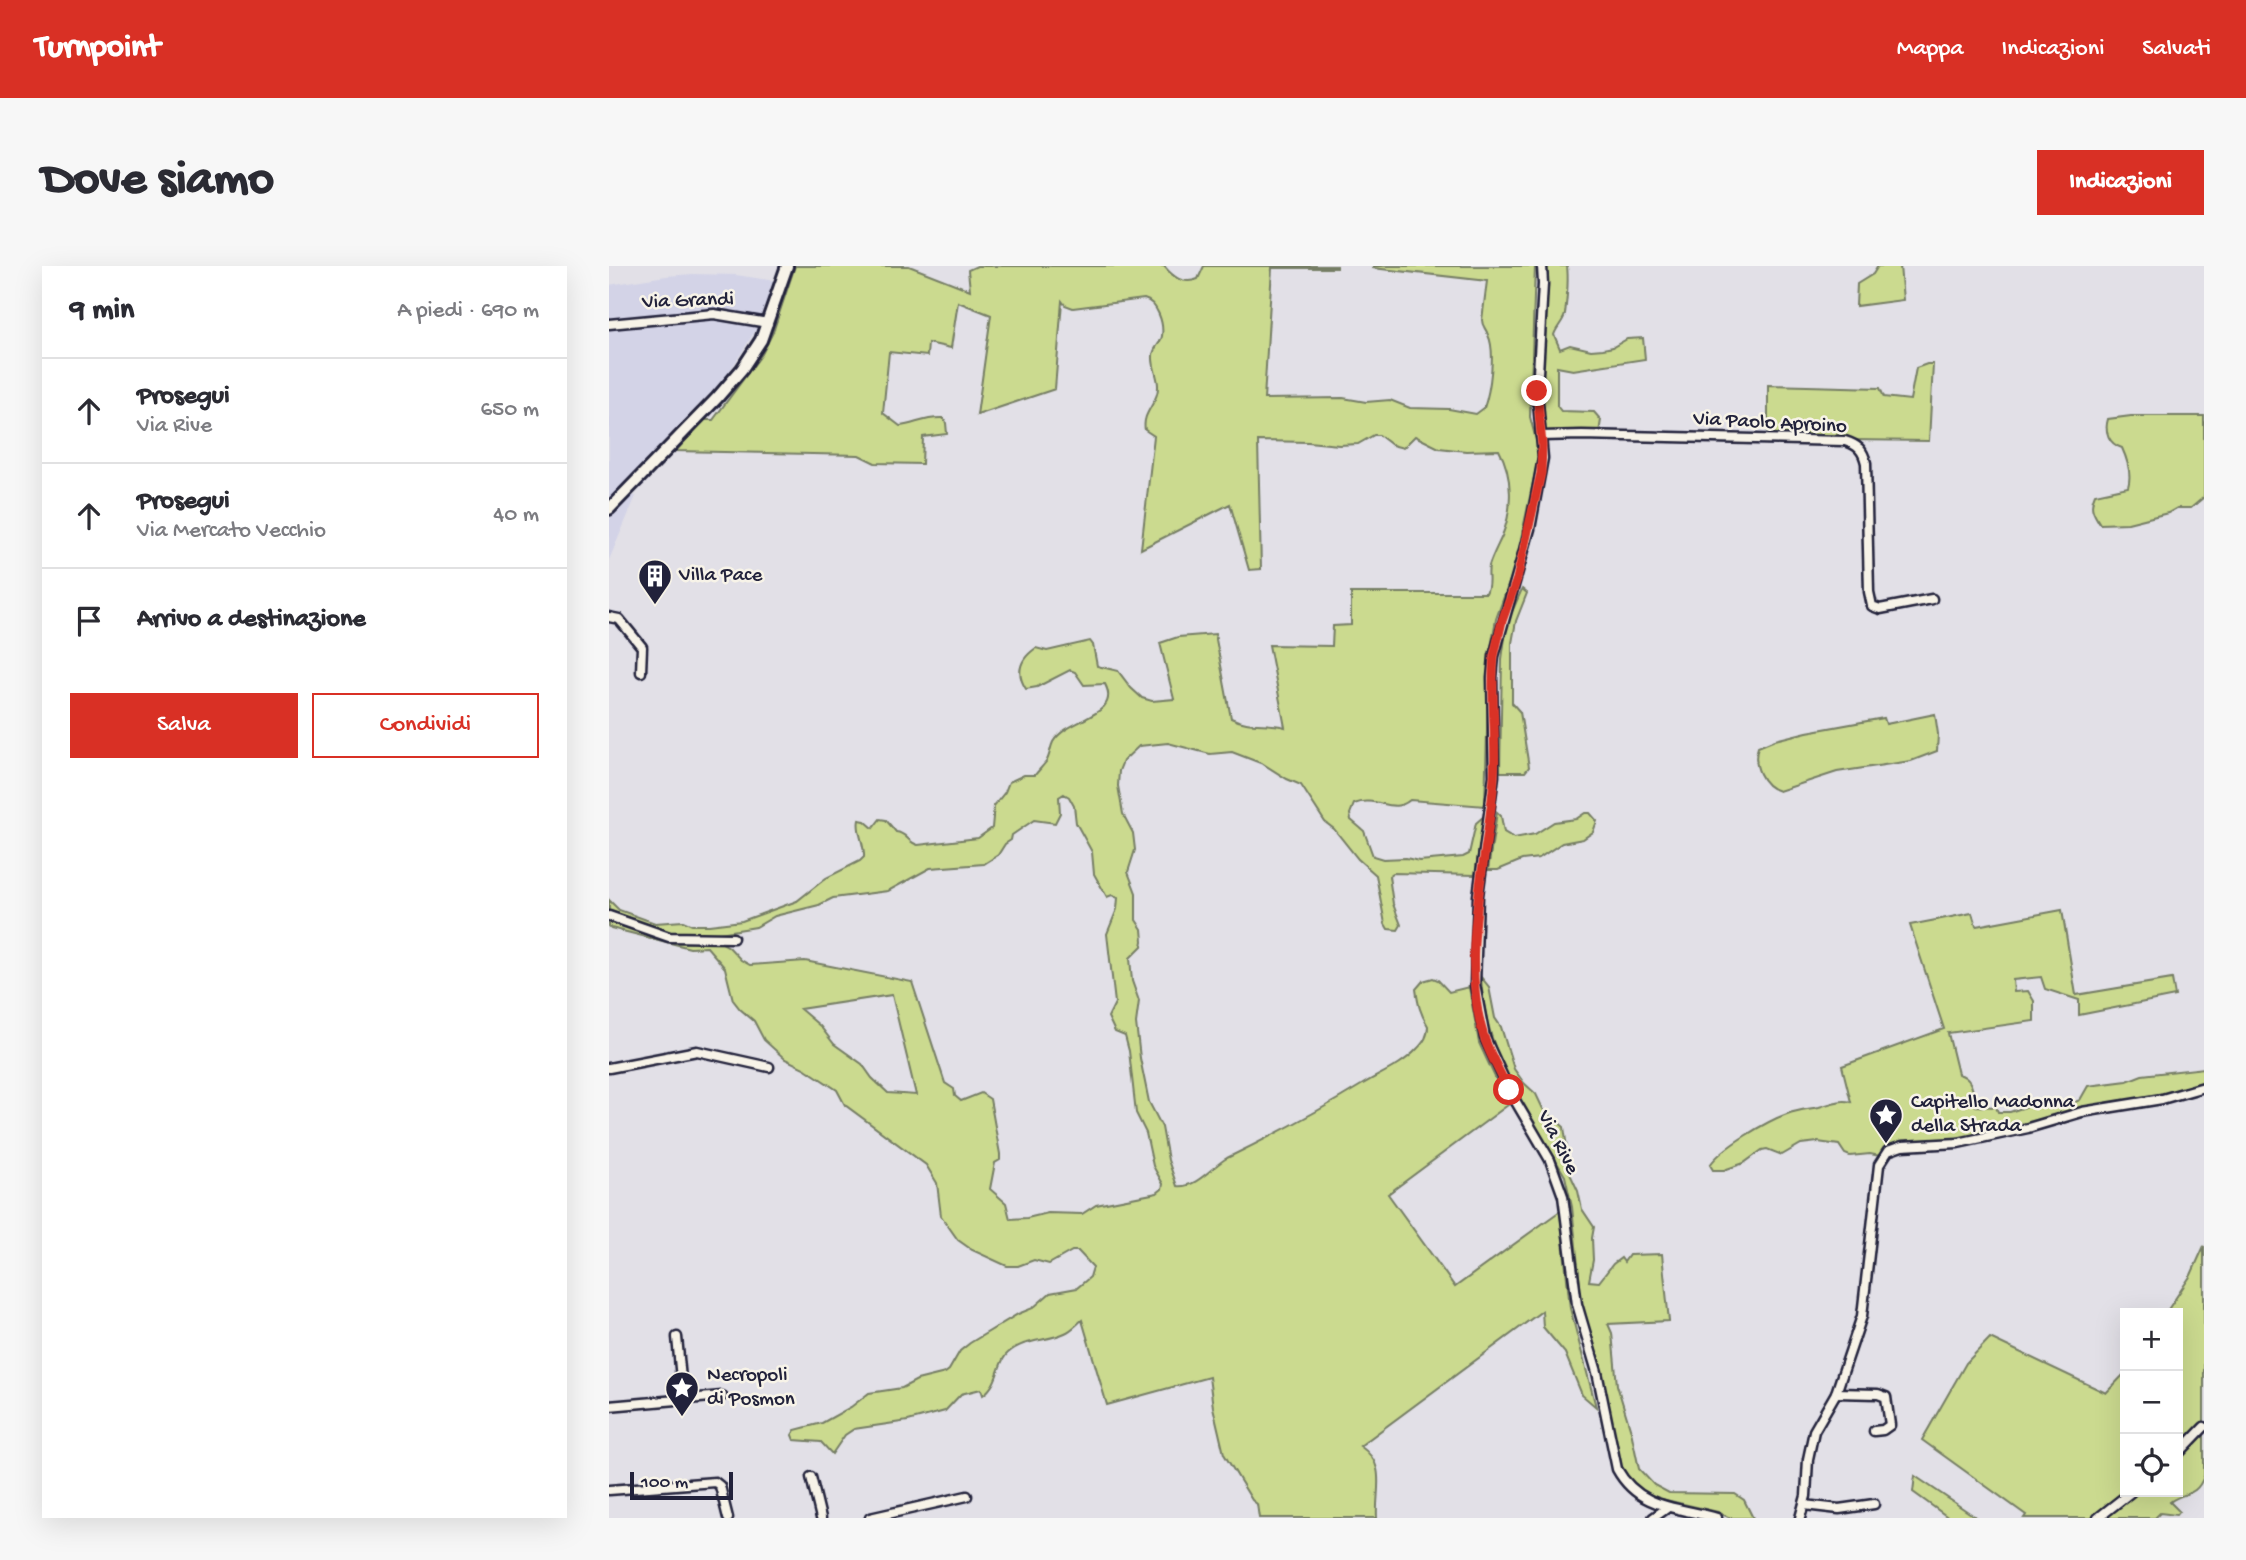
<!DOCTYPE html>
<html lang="it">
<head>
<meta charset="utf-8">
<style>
  :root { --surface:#fff; --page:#f7f7f7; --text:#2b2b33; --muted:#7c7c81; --line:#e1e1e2; --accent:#d93025 }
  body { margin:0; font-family:"Gochi Hand",sans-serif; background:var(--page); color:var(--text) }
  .controls { position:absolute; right:21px; bottom:21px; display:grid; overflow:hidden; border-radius:0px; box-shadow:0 7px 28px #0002 }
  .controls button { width:63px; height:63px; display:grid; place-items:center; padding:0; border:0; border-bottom:2px solid var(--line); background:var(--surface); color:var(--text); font:35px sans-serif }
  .scale { position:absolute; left:21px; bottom:18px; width:103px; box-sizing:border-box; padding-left:7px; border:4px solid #22223b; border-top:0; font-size:19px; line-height:24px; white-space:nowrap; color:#22223b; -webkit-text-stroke:5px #f7f3e8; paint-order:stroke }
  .stop { position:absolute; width:21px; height:21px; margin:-16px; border:5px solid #d93025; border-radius:50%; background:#fff }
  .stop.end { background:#d93025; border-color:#fff; box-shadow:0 2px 7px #0008 }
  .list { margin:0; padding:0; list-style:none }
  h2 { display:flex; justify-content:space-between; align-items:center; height:91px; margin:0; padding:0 28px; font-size:30px }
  h2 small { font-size:23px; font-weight:400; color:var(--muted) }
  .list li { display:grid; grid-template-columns:46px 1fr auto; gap:21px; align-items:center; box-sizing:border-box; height:105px; padding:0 28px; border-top:2px solid var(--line) }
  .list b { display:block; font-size:26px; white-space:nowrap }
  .list p { margin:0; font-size:23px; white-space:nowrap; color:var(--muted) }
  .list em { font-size:23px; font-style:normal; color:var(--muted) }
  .actions { display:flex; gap:14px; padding:21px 28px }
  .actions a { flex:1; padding:16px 0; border:2px solid var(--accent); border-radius:0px; text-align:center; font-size:24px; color:var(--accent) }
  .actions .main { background:var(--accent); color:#fff }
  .icon { flex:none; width:38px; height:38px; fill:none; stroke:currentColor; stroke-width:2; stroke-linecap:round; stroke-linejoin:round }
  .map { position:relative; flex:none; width:1595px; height:1252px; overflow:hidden; border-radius:0px }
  header { display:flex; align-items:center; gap:42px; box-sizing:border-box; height:98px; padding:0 35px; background:var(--accent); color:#fff }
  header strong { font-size:33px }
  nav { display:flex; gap:38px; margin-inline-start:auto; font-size:24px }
  .intro { display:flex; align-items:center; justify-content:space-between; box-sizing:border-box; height:168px; padding:0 42px }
  h1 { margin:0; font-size:49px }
  .button { padding:18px 32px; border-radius:0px; background:var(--accent); color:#fff; font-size:24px; font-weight:700 }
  main { display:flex; gap:42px; padding:0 42px }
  aside { flex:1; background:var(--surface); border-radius:0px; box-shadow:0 7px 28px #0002 }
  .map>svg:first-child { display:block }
  .built { fill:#d3d3e7 }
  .green { fill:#cbda8f; stroke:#767e65; stroke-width:2; fill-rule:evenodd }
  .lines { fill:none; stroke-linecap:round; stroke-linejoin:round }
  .street-casing { stroke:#22223b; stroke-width:13 }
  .secondary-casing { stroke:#22223b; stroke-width:16 }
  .street { stroke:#f7f3e8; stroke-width:8 }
  .secondary { stroke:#f7f3e8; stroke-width:10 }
  .route { stroke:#d93025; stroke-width:9 }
  .labels { text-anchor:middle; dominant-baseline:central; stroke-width:5; stroke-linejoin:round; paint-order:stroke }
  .street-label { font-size:21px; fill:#22223b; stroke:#f7f3e8 }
  .poi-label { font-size:21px; fill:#22223b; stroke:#f7f3e8; text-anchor:start }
</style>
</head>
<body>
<header>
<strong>Turnpoint</strong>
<nav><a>Mappa</a><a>Indicazioni</a><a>Salvati</a></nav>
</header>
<div class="intro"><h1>Dove siamo</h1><a class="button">Indicazioni</a></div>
<main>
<aside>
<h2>9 min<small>A piedi · 690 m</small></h2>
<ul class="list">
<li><svg class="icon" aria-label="ahead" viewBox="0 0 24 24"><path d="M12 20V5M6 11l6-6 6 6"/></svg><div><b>Prosegui</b><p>Via Rive</p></div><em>650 m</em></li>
<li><svg class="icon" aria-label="ahead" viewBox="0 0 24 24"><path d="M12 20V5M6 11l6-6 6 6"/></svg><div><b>Prosegui</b><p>Via Mercato Vecchio</p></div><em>40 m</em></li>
<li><svg class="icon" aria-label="arrive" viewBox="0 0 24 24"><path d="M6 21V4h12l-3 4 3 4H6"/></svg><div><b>Arrivo a destinazione</b></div></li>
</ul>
<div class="actions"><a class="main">Salva</a><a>Condividi</a></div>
</aside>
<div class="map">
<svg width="1595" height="1252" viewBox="0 0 1595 1252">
  <rect width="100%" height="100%" fill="#e2e0e7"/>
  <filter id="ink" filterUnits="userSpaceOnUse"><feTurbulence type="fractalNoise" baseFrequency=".0143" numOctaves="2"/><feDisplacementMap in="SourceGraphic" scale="14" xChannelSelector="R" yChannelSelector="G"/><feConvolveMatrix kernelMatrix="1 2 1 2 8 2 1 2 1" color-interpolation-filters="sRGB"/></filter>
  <g filter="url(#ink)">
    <!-- built -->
    <g class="built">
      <path d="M84,8L127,9L167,15L150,59L117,111L0,232V19L57,10Z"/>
      <path d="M23,230H27L0,294V253Z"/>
    </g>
    <!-- green -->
    <g class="green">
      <path d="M186,0H300L361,24L359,4L368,0H555C564,11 574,19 589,13L595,0H728V2H663L655,133L734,132L757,136L781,134L801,142L840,143L867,148L875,142C881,125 887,85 879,69C877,62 873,61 873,54L878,15L764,2V0H926L921,151L929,182V193L906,300L887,353L880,392L876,540L801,534C783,549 768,529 745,538L741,548L742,554L755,565L764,590L774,593L797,592L810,595L854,591L860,588L867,557L875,550L866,609L784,607L780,610L784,638L792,659L789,664L779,663L776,658L767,609L749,593L725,563L716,556L692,519L678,513L654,498L623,486L601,488L559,477L530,480L514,495L510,505L509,520L514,548L524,567L526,584L519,606L527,627V654L533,663L534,675L533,680L521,692L523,715L530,735L527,757L531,792L540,836L553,861L559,894L568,920C588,922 602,901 618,892C665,869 710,845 754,818C772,807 793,799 808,783C815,776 819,770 819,760C811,747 809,738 807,723L814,715L824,712L829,714L840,726L860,721L870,777L899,839L779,928L846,1021L951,945L961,1042L987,1141L973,1129L956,1087L934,1061L933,1045L751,1180C779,1199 766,1223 768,1252H650L648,1238L643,1234L615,1188L604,1141L600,1111L498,1139L473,1054C468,1058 463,1064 456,1067C437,1076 416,1072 399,1087C388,1096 391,1117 374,1129L372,1123L352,1128L336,1145L299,1155L245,1163L236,1169L223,1188L212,1176L185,1174L183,1169L186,1164L213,1157L242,1141L260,1127L293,1122L308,1114L336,1107L340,1104L351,1085L361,1077L409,1048L424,1042L441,1027L468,1022L481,1011L484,1001L469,985H463L440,998L425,994L409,1000H398L363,984L349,974L332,950L328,917L317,899L236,839L228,824L195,802L176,793L155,774L145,755L131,743L124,734L116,702L98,681L81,682L2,662L0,660V634L10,644L46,657L74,655L83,659H100L133,655L188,635L217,612L251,595L255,591C256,579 247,564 250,554L256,555L264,562L271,553L277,554L287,566C298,567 298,576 309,579L369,572L383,562L385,540L396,526L400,516L415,509H426C429,505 433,501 437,496C441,490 441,482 444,476C459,451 513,451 496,418L475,419L466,406L461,404L428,421L417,423C406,406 411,393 427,382L438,385L481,375L484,379L488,400L509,405L522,422L533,432L543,435L565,433L551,377L569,371L606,368L622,452C639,461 658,456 676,461L660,379L723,380L724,360L742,359V327H877C882,317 878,310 880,300C883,290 889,279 893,270C904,243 904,210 890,184L857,185L830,182L806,170L794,182L783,179L770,169H765L749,178L730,179L699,176L649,175L652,303L640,304L621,238L532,283L545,170L536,164C533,149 544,141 548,128C552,114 543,103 544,90C544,81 552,78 553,70C555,57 548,36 535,33L464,42L456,39L453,35L446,123L368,149L382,49L349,36L342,82L319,77L318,90L280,86L274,147L291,160C305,159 315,151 334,152L337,157L338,168L314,171L313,198L266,197L250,189L67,185L95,154H104L153,88L164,66ZM455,528L460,531L465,540L467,557L483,586L485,608L498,631L503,629L509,632L508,643L498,668L506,737L499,751L506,766L516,770L520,785L527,847L537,867L544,900L554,918L553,923L548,927L487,939L473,948L439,947L418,952L401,953L397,937L381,923L386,897L391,894V888L381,833L372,827L352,835L346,830L345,823L336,817L303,716L196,695L141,699L132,694L120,681L111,676L110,667L147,661L166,650L210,639L224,632L279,625L321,602L375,598L389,589L396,578L402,574L403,569L425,554L446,557L451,547L450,531ZM283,729L307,829L279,827L263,812L253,798L225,778L211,760L191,743Z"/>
      <path d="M938,0H958C960,16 958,32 956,48C955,55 947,62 945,69L951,83L961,79L982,84L994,83L1004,81L1018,73L1034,72L1036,93L964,104L948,101V140L952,145L985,146L992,154L990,167L937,168C925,113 940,56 938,0Z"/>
      <path d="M1269,0H1291L1294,34L1247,40L1248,18L1264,8Z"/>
      <path d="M1318,98H1324L1320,175L1159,173V119L1271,122L1275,131L1301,134L1307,102Z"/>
      <path d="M1522,150H1595V231L1582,242H1568L1559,247L1519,257L1491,258C1484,247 1480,241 1486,228L1519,221C1523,208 1518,193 1513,182C1500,178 1495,166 1499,153Z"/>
      <path d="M913,323L918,327L907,355L903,377V437L911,446L920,501L916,506H891L893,393L898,357Z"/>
      <path d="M1326,448L1329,468L1328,485L1302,495L1228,506L1170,525C1153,520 1143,498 1149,481L1166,474L1198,466L1275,452L1277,458Z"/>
      <path d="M888,546L892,550L895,566L905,572L926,568L945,556L967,553L976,547H981L988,555L984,566L974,573L953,577L930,592L913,594L889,604H879Z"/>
      <path d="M1453,644L1467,729L1563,713L1566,730L1470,749V734L1436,723L1432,711L1404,714L1405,726L1419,725L1425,735V755L1339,767L1349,808C1364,811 1364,827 1367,840L1387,841L1389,846H1401L1422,839L1466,836L1471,834L1479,820L1518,815L1533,809L1595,802V820L1363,874L1298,880L1271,890L1261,888L1241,890L1236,888L1230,879L1209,876L1192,878L1173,889L1158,883L1153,884L1135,897L1115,904H1104L1101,899C1112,882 1158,855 1178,848C1188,844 1200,843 1210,841C1222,838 1230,833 1242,836L1233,800L1335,763L1301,659L1363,647L1367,660Z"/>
      <path d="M872,711L880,721L886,752L892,761L905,803L915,817L927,828L934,843L955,861L962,910L969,925L973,943L985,961L983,972L984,994L980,1015L990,1016L1004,998L1012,992L1015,996L1020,989L1053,988L1060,1055L999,1058L1003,1067L1008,1119L1022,1165L1030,1203L1045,1219L1060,1227L1126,1228L1135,1234L1144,1252H1121L1109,1246L1048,1232L1030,1223L1014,1206L1007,1184L998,1132L973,1039L963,941L956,910C917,843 876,792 872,711Z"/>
      <path d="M1595,980V1210C1587,1232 1575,1225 1561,1236L1570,1245L1567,1249L1551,1247L1546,1252H1415L1417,1249L1313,1174L1357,1097L1381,1072L1497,1127L1516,1107V1226H1569V1047H1558V1045L1582,1009Z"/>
      <path d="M1306,1210L1368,1252H1340L1304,1226Z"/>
    </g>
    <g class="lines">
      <!-- street casing -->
      <g class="street-casing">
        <g id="street">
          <path d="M933,0L934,18L928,125L934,192L921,263L885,390L883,412L885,510L869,630L866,719L876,772L900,824L941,894L954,930L968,1038L988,1106L1008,1203C1030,1243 1069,1241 1108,1252"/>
          <path d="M0,58L105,48L159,57"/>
          <path d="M932,170L973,169L1236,175C1249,179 1254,184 1257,197L1260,326L1263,340L1271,343L1323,333"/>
          <path d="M0,351L10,353L33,381L32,406"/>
          <path d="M0,650L60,671L124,672"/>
          <path d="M0,802L88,785L160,801"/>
          <path d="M68,1071L74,1134"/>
          <path d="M1227,1127L1269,1128L1277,1131L1281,1159L1274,1164L1265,1165"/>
          <path d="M0,1140L113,1130"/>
          <path d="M1569,1188L1595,1161"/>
          <path d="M202,1211L212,1252"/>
          <path d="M0,1224L106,1216L111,1220L119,1252"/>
          <path d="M1195,1239L1230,1243L1265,1238"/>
          <path d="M261,1252L358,1230"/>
          <path d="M1044,1252L1058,1242"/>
          <path d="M1191,1252L1197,1230L1199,1193L1205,1165L1227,1127L1253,1050L1270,899L1279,885L1293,880L1349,877L1419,862L1473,846L1553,833L1595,821"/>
          <path d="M1489,1252L1522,1226"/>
        </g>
      </g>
      <!-- secondary casing -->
      <g class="secondary-casing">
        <path id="secondary" d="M0,243L108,132L133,103L152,74L178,0"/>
      </g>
      <!-- street -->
      <use href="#street" class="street"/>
      <!-- secondary -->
      <use href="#secondary" class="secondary"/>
    </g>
  </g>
  <g class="lines" filter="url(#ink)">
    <!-- route -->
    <path class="route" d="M900,824C891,807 881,789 875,771C849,687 879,597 885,512C888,471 881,431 885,390L893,355L908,313L932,207L933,179L928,125"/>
  </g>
  <!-- icons -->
  <defs>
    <g id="building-pin" transform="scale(1.75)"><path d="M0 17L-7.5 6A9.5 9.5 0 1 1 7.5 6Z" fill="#22223b" stroke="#f7f3e8"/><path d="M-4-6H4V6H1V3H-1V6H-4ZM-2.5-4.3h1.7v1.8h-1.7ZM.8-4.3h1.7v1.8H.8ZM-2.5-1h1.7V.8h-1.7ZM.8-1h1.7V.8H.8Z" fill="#fff"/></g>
    <g id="sight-pin" transform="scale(1.75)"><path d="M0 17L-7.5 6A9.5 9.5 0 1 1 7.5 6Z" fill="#22223b" stroke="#f7f3e8"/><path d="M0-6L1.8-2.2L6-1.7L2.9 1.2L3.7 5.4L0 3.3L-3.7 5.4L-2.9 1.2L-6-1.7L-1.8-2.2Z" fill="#fff"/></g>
  </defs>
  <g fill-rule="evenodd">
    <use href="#building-pin" x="46" y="310"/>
    <use href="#sight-pin" x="1277" y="849"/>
    <use href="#sight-pin" x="73" y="1122"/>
  </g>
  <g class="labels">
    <!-- street labels -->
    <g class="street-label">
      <text transform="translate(79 36) rotate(-2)">Via Grandi</text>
      <text transform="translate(1161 158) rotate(3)">Via Paolo Aproino</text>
      <text transform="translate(948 877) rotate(63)">Via Rive</text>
    </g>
    <!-- poi labels -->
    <g class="poi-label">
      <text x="70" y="310">Villa Pace</text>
      <text x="1302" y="837">Capitello Madonna<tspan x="1302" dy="24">della Strada</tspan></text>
      <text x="98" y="1110">Necropoli<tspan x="98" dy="24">di Posmon</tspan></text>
    </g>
  </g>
</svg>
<div class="controls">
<button>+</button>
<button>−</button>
<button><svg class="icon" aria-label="locate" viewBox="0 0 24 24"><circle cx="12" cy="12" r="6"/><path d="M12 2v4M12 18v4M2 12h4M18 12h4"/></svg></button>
</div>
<div class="scale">100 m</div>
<div class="stop" style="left:900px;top:824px"></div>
<div class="stop end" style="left:928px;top:125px"></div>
</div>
</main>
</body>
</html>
